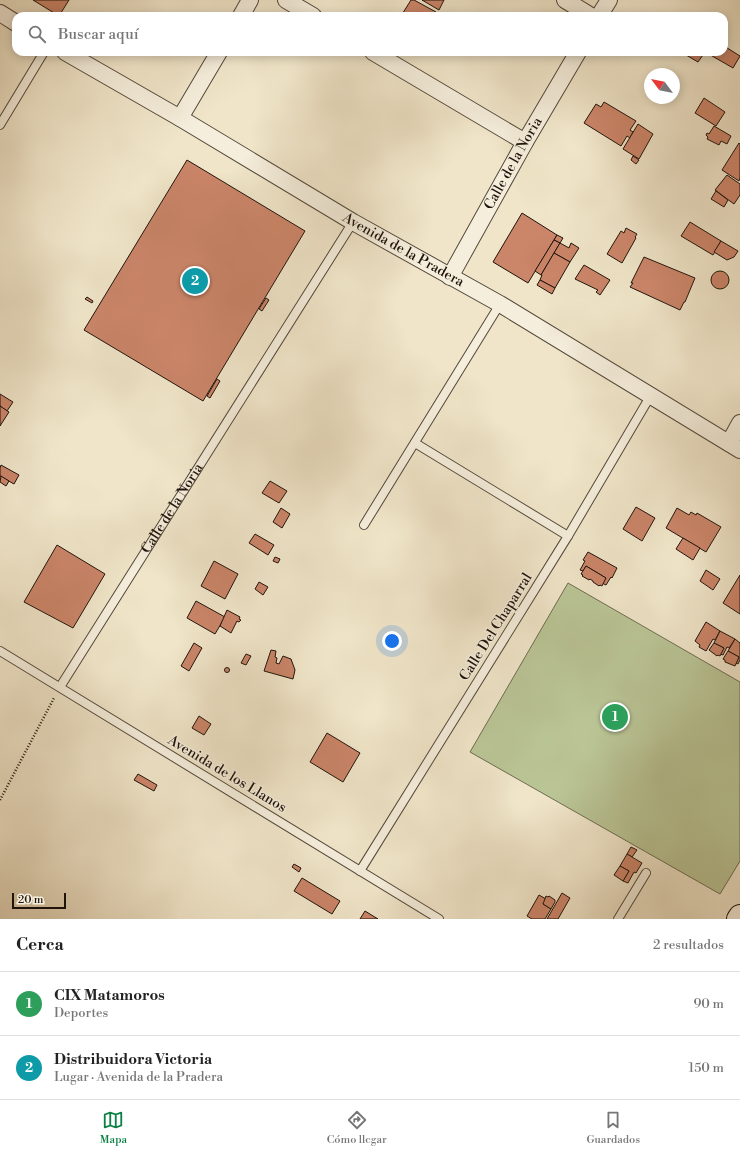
<!DOCTYPE html>
<html lang="es">
<head>
<meta charset="utf-8">
<style>
  :root { --surface:#fff; --page:#f6f6f6; --text:#222; --muted:#767676; --line:#e0e0e0; --accent:#0b8043 }
  body { margin:0; font-family:"Libre Bodoni",serif; background:var(--page); color:var(--text) }
  .compass { position:absolute; left:644px; top:68px; width:36px; height:36px; border-radius:50%; background:var(--surface); box-shadow:0 2px 10px #0003; rotate:302deg }
  .scale { position:absolute; left:12px; bottom:10px; width:54px; box-sizing:border-box; padding-left:4px; border:2px solid #1f130b; border-top:0; font-size:11px; line-height:14px; white-space:nowrap; color:#1f130b; -webkit-text-stroke:3px #f5eedc; paint-order:stroke }
  .you { position:absolute; left:392px; top:641px; width:14px; height:14px; margin:-10px; border:3px solid #fff; border-radius:50%; background:#1a73e8; box-shadow:0 0 0 6px #1a73e833 }
  .badge { display:grid; place-items:center; width:26px; height:26px; border-radius:50%; background:var(--accent); color:#fff; font-size:13px; font-weight:700 }
  .pin { position:absolute; translate:-50% -50%; border:2px solid #fff; box-shadow:0 1px 4px #0006 }
  .list { margin:0; padding:0; list-style:none }
  h2 { display:flex; justify-content:space-between; align-items:center; height:52px; margin:0; padding:0 16px; font-size:17px }
  h2 small { font-size:13px; font-weight:400; color:var(--muted) }
  .list li { display:grid; grid-template-columns:26px 1fr auto; gap:12px; align-items:center; box-sizing:border-box; height:64px; padding:0 16px; border-top:1px solid var(--line) }
  .list b { display:block; font-size:15px; white-space:nowrap }
  .list p { margin:0; font-size:13px; white-space:nowrap; color:var(--muted) }
  .list em { font-size:13px; font-style:normal; color:var(--muted) }
  .icon { flex:none; width:22px; height:22px; fill:none; stroke:currentColor; stroke-width:2; stroke-linecap:round; stroke-linejoin:round }
  .map { position:relative; flex:none; width:740px; height:919px; overflow:hidden }
  .search { position:absolute; background:var(--surface); box-shadow:0 2px 10px #0003; left:12px; right:12px; top:12px; height:44px; display:flex; align-items:center; gap:10px; box-sizing:border-box; padding:0 14px; border-radius:12px; color:var(--muted); font-size:15px }
  .sheet { height:180px; background:var(--surface) }
  nav { display:flex; justify-content:space-around; align-items:center; box-sizing:border-box; height:56px; border-top:1px solid var(--line); background:var(--surface); font-size:11px; color:var(--muted) }
  nav a { display:grid; justify-items:center; gap:2px }
  nav .on { color:var(--accent) }
  .map>svg:first-child { display:block }
  .green { fill:#bac596; stroke:#6c6c50 }
  .building { fill:#cb8569; stroke:#1f130b }
  .lines { fill:none; stroke-linecap:round; stroke-linejoin:round }
  .lane-casing { stroke:#53483a; stroke-width:10 }
  .street-casing { stroke:#53483a; stroke-width:18 }
  .secondary-casing { stroke:#1f130b; stroke-width:24 }
  .path { stroke:#1f130b; stroke-width:2.5; stroke-dasharray:1 2; stroke-linecap:butt }
  .lane { stroke:#f5eedc; stroke-width:8 }
  .street { stroke:#f5eedc; stroke-width:16 }
  .secondary { stroke:#f5eedc; stroke-width:22 }
  .labels { text-anchor:middle; dominant-baseline:central; stroke-width:3; stroke-linejoin:round; paint-order:stroke }
  .street-label { font-size:14px; fill:#1f130b; stroke:#f5eedc }
</style>
</head>
<body>
<div class="map">
<svg width="740" height="919" viewBox="0 0 740 919">
  <rect width="100%" height="100%" fill="#f0e5c9"/>
  <filter id="stains"><feTurbulence type="fractalNoise" baseFrequency=".005" numOctaves="4"/><feColorMatrix values="0 0 0 0 .2 0 0 0 0 .09 0 0 0 0 .02 0 0 0 .5 -.17"/></filter>
  <radialGradient id="worn" r=".72"><stop offset=".6" stop-color="#630" stop-opacity="0"/><stop offset="1" stop-color="#630" stop-opacity=".3"/></radialGradient>
  <!-- green -->
  <path class="green" d="M568,583L740,682V861L720,894L470,752Z"/>
  <!-- building -->
  <g class="building">
    <path d="M33,0H69L59,16Z"/>
    <path d="M411,0H414L436,12L434,16H401Z"/>
    <path d="M422,0H444L439,10Z"/>
    <path d="M724,46L740,56L733,68L707,53L724,52Z"/>
    <path d="M681,52H705L698,62Z"/>
    <path d="M704,98L725,112L716,126L695,113Z"/>
    <path d="M604,102L636,121L630,130L633,132L630,138L627,136L621,146L584,123L596,104L601,107Z"/>
    <path d="M638,124L653,134L639,159L623,149Z"/>
    <path d="M714,126L731,136L727,144L721,141L719,145L707,139L708,137L706,135L707,133L709,134Z"/>
    <path d="M739,143L740,144V178L739,181L722,170Z"/>
    <path d="M633,156L639,160L636,164L631,160Z"/>
    <path d="M187,160L305,231L203,401L84,330Z"/>
    <path d="M727,175L740,184V195L734,204L715,190Z"/>
    <path d="M716,191L728,200L724,207L711,199Z"/>
    <path d="M522,213L557,235L528,283L493,262Z"/>
    <path d="M690,222L721,241L713,255L681,236Z"/>
    <path d="M626,228L637,234L635,237L636,238L622,263L607,254L621,231L624,233Z"/>
    <path d="M557,235L563,238L560,243L554,240Z"/>
    <path d="M554,240L560,243L541,275L535,271Z"/>
    <path d="M721,241L738,251L734,257L727,260L714,252Z"/>
    <path d="M560,243L569,248L571,243L579,248L570,262L554,253Z"/>
    <path d="M554,253L570,262L555,288L540,280L542,275H541Z"/>
    <path d="M644,257L695,278L685,302H684L680,310L630,287L633,283H631Z"/>
    <path d="M584,265L610,280L600,295L596,292L598,290L575,279Z"/>
    <circle cx="720" cy="280" r="9"/>
    <path d="M540,280L555,288L552,294L537,285Z"/>
    <path d="M87,297L93,301L92,303L85,299Z"/>
    <path d="M266,298L269,300L262,311L259,309Z"/>
    <path d="M217,379L220,381L210,398L207,396Z"/>
    <path d="M0,394L13,402L7,411L0,406Z"/>
    <path d="M0,406L9,412L0,426Z"/>
    <path d="M1,465L19,475L14,484L0,476V468Z"/>
    <path d="M1,476L9,481L6,486L0,482Z"/>
    <path d="M270,481L287,491L279,503L262,493Z"/>
    <path d="M636,507L655,518L642,541L623,529Z"/>
    <path d="M281,508L290,514L282,528L273,522Z"/>
    <path d="M677,508L689,515L691,512L696,515L697,513L721,527L706,552L666,528Z"/>
    <path d="M255,534L274,545L268,555L249,543Z"/>
    <path d="M683,538L700,548L693,560L676,549Z"/>
    <path d="M57,545L105,574L73,628L24,602Z"/>
    <path d="M588,552L617,568L612,578L611,577L606,585L602,583L606,578L586,566L583,571L580,570L585,561L583,560Z"/>
    <path d="M275,557L280,559L278,563L273,561Z"/>
    <path d="M214,561L238,574L225,599L201,586Z"/>
    <path d="M586,566L606,578L602,586L600,585L599,586L593,582V581L590,579L589,580L582,576L583,575L581,574Z"/>
    <path d="M706,570L720,579L713,590L700,581Z"/>
    <path d="M740,575V614L723,603Z"/>
    <path d="M259,582L268,587L263,595L255,589Z"/>
    <path d="M196,601L225,617L215,634L187,618Z"/>
    <path d="M227,610L240,617L239,619L241,620L239,622L237,621L231,633L220,626Z"/>
    <path d="M706,622L720,631L715,640L713,639L706,651L699,647L700,645L695,641Z"/>
    <path d="M720,631L735,639L729,648L727,647L723,655L720,654L724,648L714,643Z"/>
    <path d="M735,639L740,643V660L738,664L736,663L739,657L728,651Z"/>
    <path d="M194,643L202,648L189,671L181,666Z"/>
    <path d="M714,643L724,648L720,656L718,655L717,656L709,650Z"/>
    <path d="M271,650L276,651L275,657L277,658L276,663L279,664L283,656L291,659L295,670L293,679L264,671Z"/>
    <path d="M728,651L739,657L735,666L725,662V660L723,659Z"/>
    <path d="M246,654L251,656L246,665L241,663Z"/>
    <circle cx="227" cy="670" r="2.5"/>
    <path d="M199,716L211,724L204,735L192,728Z"/>
    <path d="M327,733L360,753L343,782L310,762Z"/>
    <path d="M138,774L157,785L154,791L134,780Z"/>
    <path d="M631,847L637,850L632,857L627,854Z"/>
    <path d="M627,854L642,863L636,873L634,872L628,883L623,881L629,871L620,866Z"/>
    <path d="M294,864L301,868L299,872L292,867Z"/>
    <path d="M620,866L629,871L623,881L614,875Z"/>
    <path d="M302,878L340,901L332,914L294,891Z"/>
    <path d="M562,893L570,898L558,919H547Z"/>
    <path d="M539,895L546,899L543,904L551,909L545,919H532L527,916Z"/>
    <path d="M546,896L548,897L549,896L555,900V902L551,909L543,904Z"/>
    <path d="M365,911L378,919H360Z"/>
  </g>
  <g class="lines">
    <!-- lane casing -->
    <g class="lane-casing">
      <g id="lane">
        <path d="M0,125L44,52"/>
        <path d="M415,443L568,536"/>
        <path d="M364,525L500,304"/>
        <path d="M0,651L439,919"/>
        <path id="s1" d="M60,687L353,222"/>
        <path d="M360,871L568,536L651,395"/>
        <path d="M618,919L646,873"/>
      </g>
    </g>
    <!-- street casing -->
    <g class="street-casing">
      <g id="street">
        <path d="M286,0L313,16"/>
        <path d="M565,0L591,16"/>
        <path d="M0,13L16,23"/>
        <path d="M241,16L250,0"/>
        <path d="M599,16L609,0"/>
        <path id="s2" d="M65,52L180,118L353,222L500,304L740,450"/>
        <path d="M373,52L525,142"/>
        <path d="M180,118L219,52"/>
        <path id="s3" d="M450,277L525,142L578,52"/>
        <path d="M729,443L740,423"/>
      </g>
    </g>
    <!-- secondary casing -->
    <g class="secondary-casing">
      <path id="secondary" d="M738,919L740,916"/>
    </g>
    <!-- path -->
    <path class="path" d="M0,800L54,698"/>
    <!-- lane -->
    <use href="#lane" class="lane"/>
    <!-- street -->
    <use href="#street" class="street"/>
    <!-- secondary -->
    <use href="#secondary" class="secondary"/>
  </g>
  <g class="labels">
    <!-- street labels -->
    <g class="street-label">
      <text stroke="none"><textPath href="#s3" startOffset="130">Calle de la Noria</textPath></text>
      <text stroke="none"><textPath href="#s2" startOffset="392">Avenida de la Pradera</textPath></text>
      <text stroke="none"><textPath href="#s1" startOffset="211">Calle de la Noria</textPath></text>
      <text transform="translate(496 627) rotate(-58)">Calle Del Chaparral</text>
      <text transform="translate(227 774) rotate(31)">Avenida de los Llanos</text>
    </g>
  </g>
  <rect width="100%" height="100%" filter="url(#stains)"/>
  <rect width="100%" height="100%" fill="url(#worn)"/>
</svg>
<svg class="compass" viewBox="-18 -18 36 36"><path d="M0-13l5 13h-10z" fill="#e53935"/><path d="M0 13l5-13h-10z" fill="#767676"/></svg>
<div class="scale">20 m</div>
<div class="you"></div>
<div class="pin badge" style="left:615px;top:717px;background:#2e9e5b">1</div>
<div class="pin badge" style="left:195px;top:281px;background:#0f9aa8">2</div>
<div class="search"><svg class="icon" aria-label="search" viewBox="0 0 24 24"><circle cx="10" cy="10" r="6"/><path d="M15 15l6 6"/></svg>Buscar aquí</div>
</div>
<section class="sheet">
<h2>Cerca<small>2 resultados</small></h2>
<ul class="list">
<li><span class="badge" style="background:#2e9e5b">1</span><div><b>CIX Matamoros</b><p>Deportes</p></div><em>90 m</em></li>
<li><span class="badge" style="background:#0f9aa8">2</span><div><b>Distribuidora Victoria</b><p>Lugar · Avenida de la Pradera</p></div><em>150 m</em></li>
</ul>
</section>
<nav>
<a class="on"><svg class="icon" aria-label="map" viewBox="0 0 24 24"><path d="M3 6l6-2 6 2 6-2v14l-6 2-6-2-6 2zM9 4v14M15 6v14"/></svg>Mapa</a>
<a><svg class="icon" aria-label="directions" viewBox="0 0 24 24"><path d="M12 3l9 9-9 9-9-9zM9 14v-3h6M13 9l2 2-2 2"/></svg>Cómo llegar</a>
<a><svg class="icon" aria-label="saved" viewBox="0 0 24 24"><path d="M7 4h10v16l-5-4-5 4z"/></svg>Guardados</a>
</nav>
</body>
</html>
